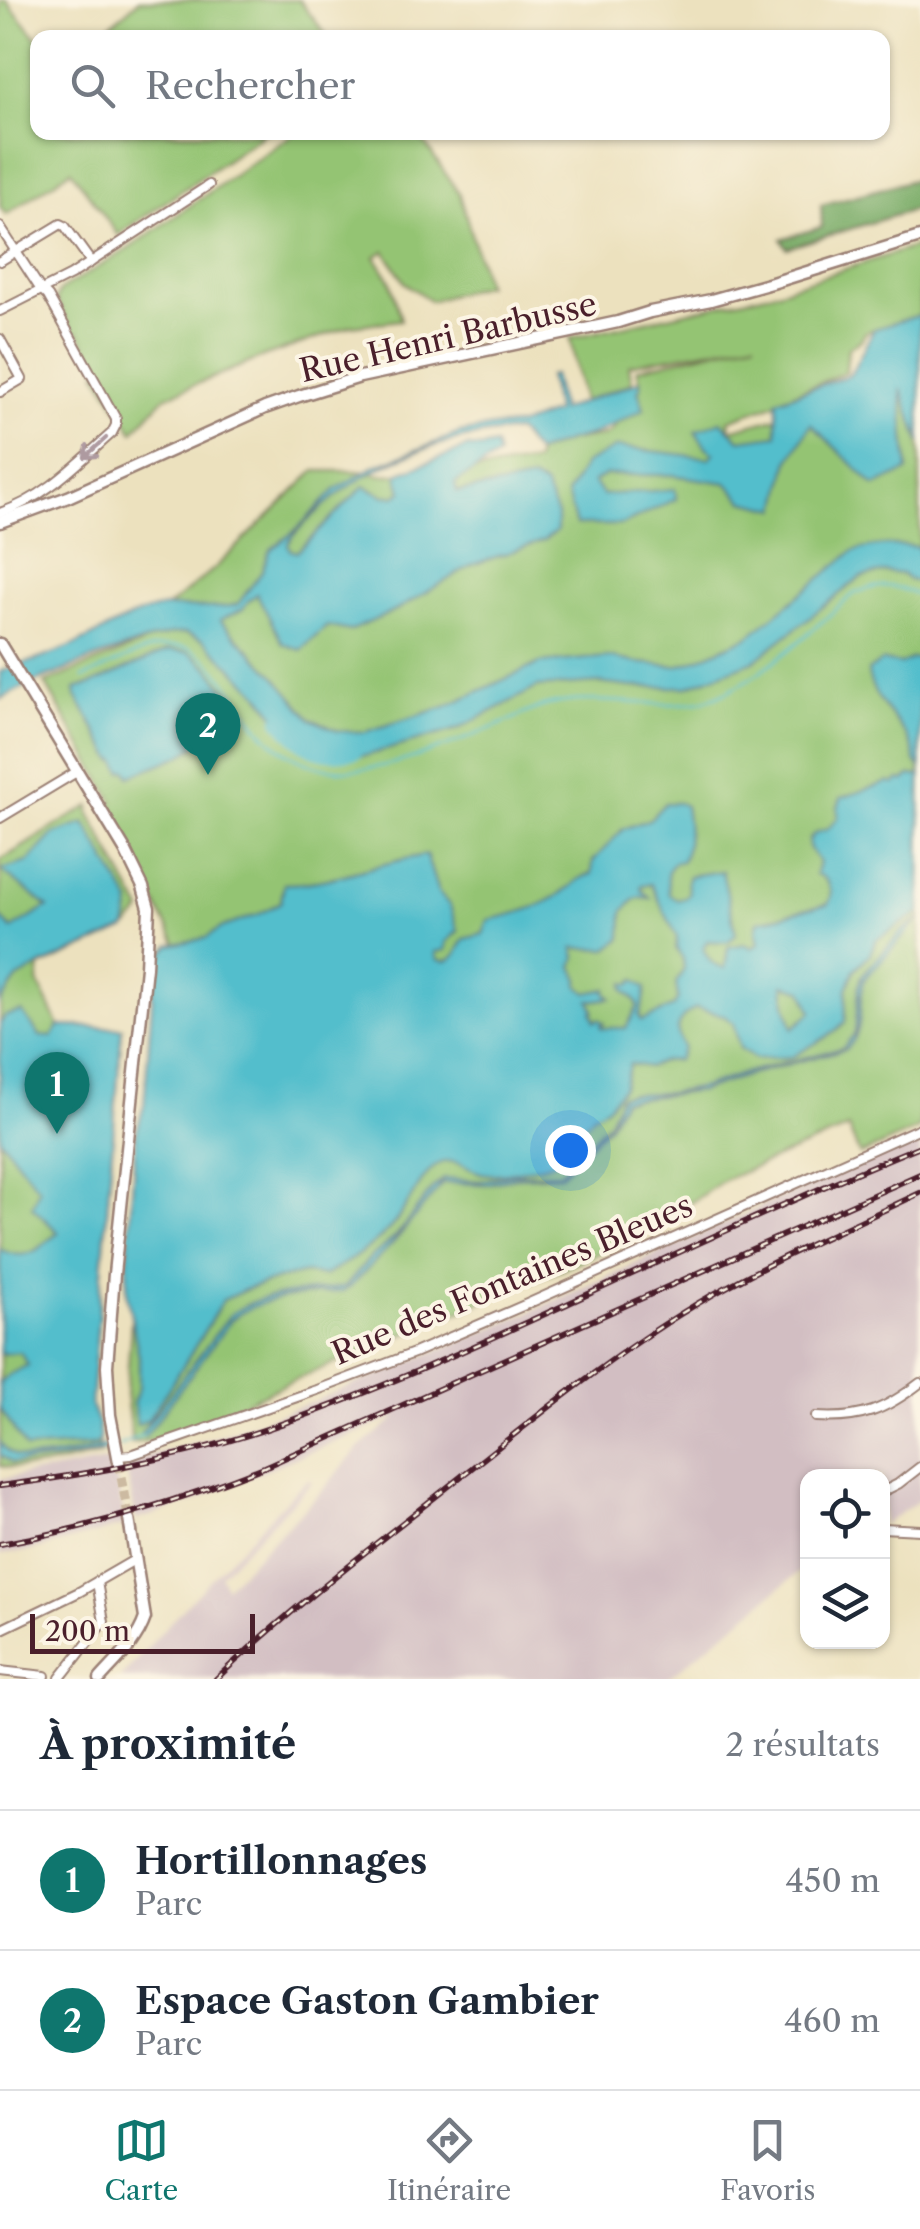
<!DOCTYPE html>
<html lang="fr">
<head>
<meta charset="utf-8">
<style>
  :root { --surface:#fff; --page:#f2f2f3; --text:#1f2937; --muted:#747a83; --line:#e0e1e3; --accent:#0f766e }
  body { margin:0; font-family:"Libre Caslon Text",serif; background:var(--page); color:var(--text) }
  .controls { position:absolute; right:30px; bottom:30px; display:grid; overflow:hidden; border-radius:20px; box-shadow:0 2px 8px #0004 }
  .controls button { width:90px; height:90px; display:grid; place-items:center; padding:0; border:0; border-bottom:2px solid var(--line); background:var(--surface); color:var(--text); font:50px sans-serif }
  .scale { position:absolute; left:30px; bottom:25px; width:225px; box-sizing:border-box; padding-left:10px; border:5px solid #4a1f2b; border-top:0; font-size:28px; line-height:35px; white-space:nowrap; color:#4a1f2b; -webkit-text-stroke:8px #fcf5e5; paint-order:stroke }
  .you { position:absolute; left:570px; top:1150px; width:35px; height:35px; margin:-25px; border:8px solid #fff; border-radius:50%; background:#1a73e8; box-shadow:0 0 0 15px #1a73e833 }
  .badge { display:grid; place-items:center; width:65px; height:65px; border-radius:50%; background:var(--accent); color:#fff; font-size:32px; font-weight:700 }
  .pin { position:absolute; translate:-50% -82px; filter:drop-shadow(0 2px 5px #0008) }
  .pin::after { content:''; position:absolute; top:52px; width:35px; height:30px; background:inherit; clip-path:polygon(0 0,100% 0,50% 100%) }
  .list { margin:0; padding:0; list-style:none }
  h2 { display:flex; justify-content:space-between; align-items:center; height:130px; margin:0; padding:0 40px; font-size:42px }
  h2 small { font-size:32px; font-weight:400; color:var(--muted) }
  .list li { display:grid; grid-template-columns:65px 1fr auto; gap:30px; align-items:center; box-sizing:border-box; height:140px; padding:0 40px; border-top:2px solid var(--line) }
  .list b { display:block; font-size:38px; white-space:nowrap }
  .list p { margin:0; font-size:32px; white-space:nowrap; color:var(--muted) }
  .list em { font-size:32px; font-style:normal; color:var(--muted) }
  .icon { flex:none; width:55px; height:55px; fill:none; stroke:currentColor; stroke-width:2; stroke-linecap:round; stroke-linejoin:round }
  .map { position:relative; flex:none; width:920px; height:1679px; overflow:hidden }
  .search { position:absolute; background:var(--surface); box-shadow:0 2px 8px #0004; left:30px; right:30px; top:30px; height:110px; display:flex; align-items:center; gap:25px; box-sizing:border-box; padding:0 35px; border-radius:20px; color:var(--muted); font-size:38px }
  .sheet { height:410px; background:var(--surface) }
  nav { display:flex; justify-content:space-around; align-items:center; box-sizing:border-box; height:140px; border-top:2px solid var(--line); background:var(--surface); font-size:28px; color:var(--muted) }
  nav a { display:grid; justify-items:center; gap:5px }
  nav .on { color:var(--accent) }
  .map>svg:first-child { display:block }
  .industrial { fill:#d2bec2 }
  .green { fill:#94c473; stroke:#6f724f; stroke-width:2.5 }
  .forest { fill:#77aa65; stroke:#606448; stroke-width:2.5 }
  .water { fill:#52becc; stroke:#4e6e7c; stroke-width:2.5; fill-rule:evenodd }
  .lines { fill:none; stroke-linecap:round; stroke-linejoin:round }
  .stream { stroke:#52becc; stroke-width:2.5 }
  .river { stroke:#52becc; stroke-width:14 }
  .tertiary-tunnel { stroke:#ccbaa1; stroke-width:10; stroke-dasharray:10 5; stroke-linecap:butt }
  .minor-casing { stroke:#9b8074; stroke-width:12 }
  .tertiary-casing { stroke:#9b8074; stroke-width:15 }
  .minor { stroke:#fff; stroke-width:8 }
  .tertiary { stroke:#fff; stroke-width:10 }
  .rail-casing { stroke:#4a1f2b; stroke-width:6 }
  .rail { stroke:#fcf5e5; stroke-width:2.5; stroke-dasharray:8; stroke-linecap:butt }
  .oneway { stroke:#ae9aa0 }
  .labels { text-anchor:middle; dominant-baseline:central; stroke-width:8; stroke-linejoin:round; paint-order:stroke }
  .street-label { font-size:32px; fill:#4a1f2b; stroke:#fcf5e5 }
</style>
</head>
<body>
<div class="map">
<svg width="920" height="1679" viewBox="0 0 920 1679">
  <rect width="100%" height="100%" fill="#fcf5e5"/>
  <filter id="ink" filterUnits="userSpaceOnUse"><feTurbulence type="fractalNoise" baseFrequency=".01" numOctaves="2"/><feDisplacementMap in="SourceGraphic" scale="20" xChannelSelector="R" yChannelSelector="G"/><feConvolveMatrix kernelMatrix="1 2 1 2 8 2 1 2 1" color-interpolation-filters="sRGB"/></filter>
  <filter id="wash" filterUnits="userSpaceOnUse"><feTurbulence type="fractalNoise" baseFrequency=".0048" numOctaves="4" result="noise"/><feDisplacementMap in="SourceGraphic" scale="40" xChannelSelector="R" yChannelSelector="G"/><feGaussianBlur stdDeviation="2.25" result="paint"/><feColorMatrix in="noise" values="0 0 0 0 0 0 0 0 0 0 0 0 0 0 0 0 0 1.4 0 .05"/><feComposite in="paint" operator="in"/></filter>
  <g filter="url(#wash)">
    <rect width="100%" height="100%" fill="#ece1be"/>
    <!-- industrial -->
    <g class="industrial">
      <path d="M920,1137V1500L883,1525L882,1476H808L807,1566L667,1679H120L182,1609L294,1492L309,1479L312,1482L220,1575L226,1587L322,1491L357,1450L399,1416L228,1485L194,1502L136,1520L125,1462L219,1436L307,1404L519,1317L867,1158Z"/>
      <path d="M112,1460L126,1525L30,1551L0,1555V1479Z"/>
    </g>
    <!-- green -->
    <g class="green">
      <path d="M0,0H6L37,38L38,132L265,133L118,235L71,170L6,215L0,207Z"/>
      <path d="M139,0H299L328,37H97Z"/>
      <path d="M296,132L418,133L460,195L486,285L431,301L405,283L385,251L375,257L390,280L401,320L351,326L263,357L165,397L133,432L97,373L100,371L78,332L74,334L56,299L60,290L128,249Z"/>
      <path d="M920,245V315L866,332L861,340L848,348L846,372L778,400L777,403L729,420L730,430L805,410L920,356V1128L860,1155L848,1128L724,1180L643,1235L292,1381L168,1438L132,1443L126,1394L157,964L176,943L107,807L113,801L45,683L141,644L149,622L214,569L315,471H357L380,475L461,473L536,462V453L569,441L605,435L611,431L616,424L644,409L638,391L641,385L637,369L756,341L629,365L632,383L583,402L570,338L771,293Z"/>
      <path d="M90,806V814L142,911L126,929L40,967L38,982L59,1026L122,1028L91,1406L98,1424L99,1454C67,1461 33,1472 0,1466V860C31,843 59,822 90,806Z"/>
    </g>
    <!-- forest -->
    <path class="forest" d="M920,178V208L787,248L781,239L822,227L821,205Z"/>
    <!-- water -->
    <g class="water">
      <path d="M920,315V442L901,389L908,471L875,486L811,424L788,463L778,509L744,501L727,483L672,475H605L593,482L603,495L675,489L676,499L622,525H576L567,494L585,464L617,447L710,458L714,453L706,447L695,431L721,421L740,440L777,435V400L850,375L874,329Z"/>
      <path d="M553,375L561,410L640,381L641,386L638,391L644,409L592,435L569,441L536,453L517,431C442,436 368,463 314,515C304,524 294,533 288,544L290,550L297,552L364,486L385,496H396L402,491L397,474L468,447L481,448L495,445L498,456L455,483L457,492L533,480L544,485L557,515V531L543,541L472,565L395,611L350,631L327,626L301,650L283,644L257,594L247,602L243,609L220,620L276,677L311,719L338,731L365,732L445,707L540,663L608,657L639,663L676,666L691,662L748,637L852,552C876,544 895,544 920,547V582L909,580L902,574L885,572L861,577L754,661L686,687H631L599,683L538,687L458,729L368,755L352,756L327,752L297,738L283,725L259,694L204,640L186,633L171,634L149,640L93,659L30,684L0,699V672C14,664 30,663 44,657C57,652 69,648 81,642C106,631 132,613 160,608C186,604 213,612 238,604L261,573L270,550L296,530L336,489L375,466L460,433L493,427L520,425L556,412L548,376Z"/>
      <path d="M169,650L188,652L196,657L209,668L238,705L235,718L205,735L200,743L178,757L130,776L127,770L122,771L116,760L114,761L76,696L75,689L90,685Z"/>
      <path d="M913,658L920,660V769L915,761C915,730 871,705 868,671L882,661L901,664Z"/>
      <path d="M920,774V912L876,940L870,954L854,970L847,989L845,1022L833,1033L792,1057L755,1059L740,1048L733,1023L723,1015L696,1008C677,1019 673,1027 683,1047L678,1060L664,1061L649,1067L630,1064L623,1087L607,1107L593,1115L555,1162C534,1167 509,1176 487,1174C471,1173 460,1159 444,1162C428,1164 411,1200 401,1214C382,1243 353,1258 324,1276L305,1273L278,1279L247,1289L223,1300L184,1365L148,1420L137,1425L133,1403L139,1388V1357L127,1295V1265L136,1133L144,1105L154,976L160,957L170,945L206,938L221,928L259,914L281,902L284,884C332,884 378,862 426,855L438,892L450,906L458,931L446,942V950L435,952L437,959C452,967 458,951 464,939L483,934L488,920C516,914 541,908 565,891C576,883 577,878 592,874L593,861L623,829L650,819L665,803H679L685,806C688,823 690,846 682,861L673,863L667,873L669,894L678,900L685,898L689,894L687,881L689,876L722,871L736,934L728,942L707,941L703,948C708,959 712,967 725,968L728,947L745,944L752,948L759,943L756,930L758,921C782,917 804,908 827,905C836,895 829,878 816,874L819,862L809,847V840L815,833L828,829L838,818V807L841,798L889,782L894,784L899,780L904,781L911,775L917,776ZM651,884L677,937L676,948L683,959L684,969L676,983L678,997L674,1006L642,1021L639,1016L644,1001L646,988L635,980L630,985L625,983L624,988C627,996 635,996 638,1006L626,1028H602L601,1025L604,1023L599,1019L595,1021L592,1012L594,1011L590,1001L611,998L606,993L607,989L587,993L579,986V979L573,967L576,957L574,948L608,949L622,938L623,912L635,899L641,897L650,898L641,889L642,885ZM784,985L803,990L812,1012L793,1028L786,1004Z"/>
      <path d="M85,823L131,903L126,929L40,966L17,979L0,1003V917L12,929L48,907L1,870L28,862L54,834Z"/>
      <path d="M920,919L865,978C856,1001 867,1032 846,1049L751,1074L701,1091L623,1100L609,1125L561,1175L516,1177L487,1184L443,1183L394,1242L349,1288L342,1291C305,1296 262,1295 232,1319L152,1427L145,1436L141,1433L230,1315C263,1289 307,1295 346,1286L369,1259L396,1236L433,1188L444,1179L480,1181L514,1174L560,1173L609,1121L620,1096L630,1094L670,1093L703,1087L747,1072L843,1048L855,1033L859,987L862,975L903,930Z"/>
      <path d="M22,1012L40,1036L52,1037L59,1026L122,1028L91,1406L98,1424L100,1441L94,1445L26,1449L0,1408V1382L8,1375L28,1365L20,1352L0,1354V1249C26,1263 40,1249 58,1232L32,1207L39,1189L0,1138V1024L5,1016Z"/>
      <path d="M0,1442C5,1449 11,1455 19,1457C38,1463 89,1449 110,1445L111,1450L55,1460L17,1463H12L0,1455Z"/>
    </g>
    <g class="lines">
      <!-- stream -->
      <g class="stream">
        <path d="M83,678C104,670 140,649 161,647C170,646 181,645 190,649C227,667 244,720 276,745C291,757 312,766 332,769C380,777 460,741 506,722C520,716 534,708 548,705C600,691 669,715 715,697C766,676 812,629 855,593C883,582 893,585 920,596"/>
        <path d="M119,1446L143,1435"/>
      </g>
      <!-- river -->
      <path class="river" d="M280,720C304,748 317,758 355,752"/>
    </g>
  </g>
  <g filter="url(#ink)">
    <g class="lines">
      <!-- tertiary-tunnel -->
      <path class="tertiary-tunnel" d="M119,1462L129,1519"/>
      <!-- minor casing -->
      <g class="minor-casing">
        <g id="minor">
          <path d="M0,227L39,287L48,296L116,419V425L112,433C77,464 45,498 0,513"/>
          <path d="M0,261L61,224L65,226L91,262"/>
          <path d="M0,311L71,275L209,185"/>
          <path d="M0,339L22,379L0,392"/>
          <path d="M0,818L78,771"/>
          <path d="M816,1417C861,1420 885,1410 920,1383"/>
          <path d="M118,1456L131,1455L317,1390L414,1353L527,1304L920,1128"/>
          <path d="M882,1492L898,1484L920,1467"/>
          <path d="M882,1528L920,1530"/>
          <path d="M0,1630L79,1592L136,1559"/>
          <path d="M0,1671L45,1676"/>
          <path d="M60,1678L104,1622L97,1582"/>
        </g>
      </g>
      <!-- tertiary casing -->
      <g class="tertiary-casing">
        <g id="tertiary">
          <path d="M0,522L68,497L265,408L299,396L360,377L618,322L650,312L711,300L772,283L920,237"/>
          <path d="M0,644L125,850L143,887L149,908L146,967L114,1274L107,1366L110,1415L119,1462"/>
          <path d="M100,1679C117,1660 137,1642 145,1618L129,1519"/>
        </g>
      </g>
      <!-- minor -->
      <use href="#minor" class="minor"/>
      <!-- tertiary -->
      <use href="#tertiary" class="tertiary"/>
      <!-- rail casing -->
      <g class="rail-casing">
        <g id="rail">
          <path d="M0,1486C82,1475 165,1461 245,1436C355,1401 462,1352 567,1304C684,1250 801,1195 920,1146"/>
          <path d="M0,1544C91,1528 178,1501 264,1467L920,1174"/>
          <path d="M216,1679C288,1611 367,1551 444,1490C526,1425 606,1359 695,1305C767,1262 845,1229 920,1193"/>
        </g>
      </g>
      <!-- rail -->
      <use href="#rail" class="rail"/>
    </g>
    <!-- one-way arrows -->
    <defs><path id="oneway-shaft" d="M-6 0H5M1.5-3L5.5 0L1.5 3" fill="none" stroke-width="1.6" stroke-linecap="round" stroke-linejoin="round" transform="scale(2.5)"/></defs>
    <use class="oneway" href="#oneway-shaft" transform="translate(95 448) rotate(138)"/>
  </g>
  <g class="labels">
    <!-- street labels -->
    <g class="street-label">
      <text transform="translate(448 337) rotate(-13)">Rue Henri Barbusse</text>
      <text transform="translate(512 1279) rotate(-23)">Rue des Fontaines Bleues</text>
    </g>
  </g>
</svg>
<div class="controls">
<button><svg class="icon" aria-label="locate" viewBox="0 0 24 24"><circle cx="12" cy="12" r="6"/><path d="M12 2v4M12 18v4M2 12h4M18 12h4"/></svg></button>
<button><svg class="icon" aria-label="layers" viewBox="0 0 24 24"><path d="M12 4l9 5-9 5-9-5zM3 14l9 5 9-5"/></svg></button>
</div>
<div class="scale">200 m</div>
<div class="you"></div>
<div class="pin badge" style="left:57px;top:1134px">1</div>
<div class="pin badge" style="left:208px;top:775px">2</div>
<div class="search"><svg class="icon" aria-label="search" viewBox="0 0 24 24"><circle cx="10" cy="10" r="6"/><path d="M15 15l6 6"/></svg>Rechercher</div>
</div>
<section class="sheet">
<h2>À proximité<small>2 résultats</small></h2>
<ul class="list">
<li><span class="badge">1</span><div><b>Hortillonnages</b><p>Parc</p></div><em>450 m</em></li>
<li><span class="badge">2</span><div><b>Espace Gaston Gambier</b><p>Parc</p></div><em>460 m</em></li>
</ul>
</section>
<nav>
<a class="on"><svg class="icon" aria-label="map" viewBox="0 0 24 24"><path d="M3 6l6-2 6 2 6-2v14l-6 2-6-2-6 2zM9 4v14M15 6v14"/></svg>Carte</a>
<a><svg class="icon" aria-label="directions" viewBox="0 0 24 24"><path d="M12 3l9 9-9 9-9-9zM9 14v-3h6M13 9l2 2-2 2"/></svg>Itinéraire</a>
<a><svg class="icon" aria-label="saved" viewBox="0 0 24 24"><path d="M7 4h10v16l-5-4-5 4z"/></svg>Favoris</a>
</nav>
</body>
</html>
